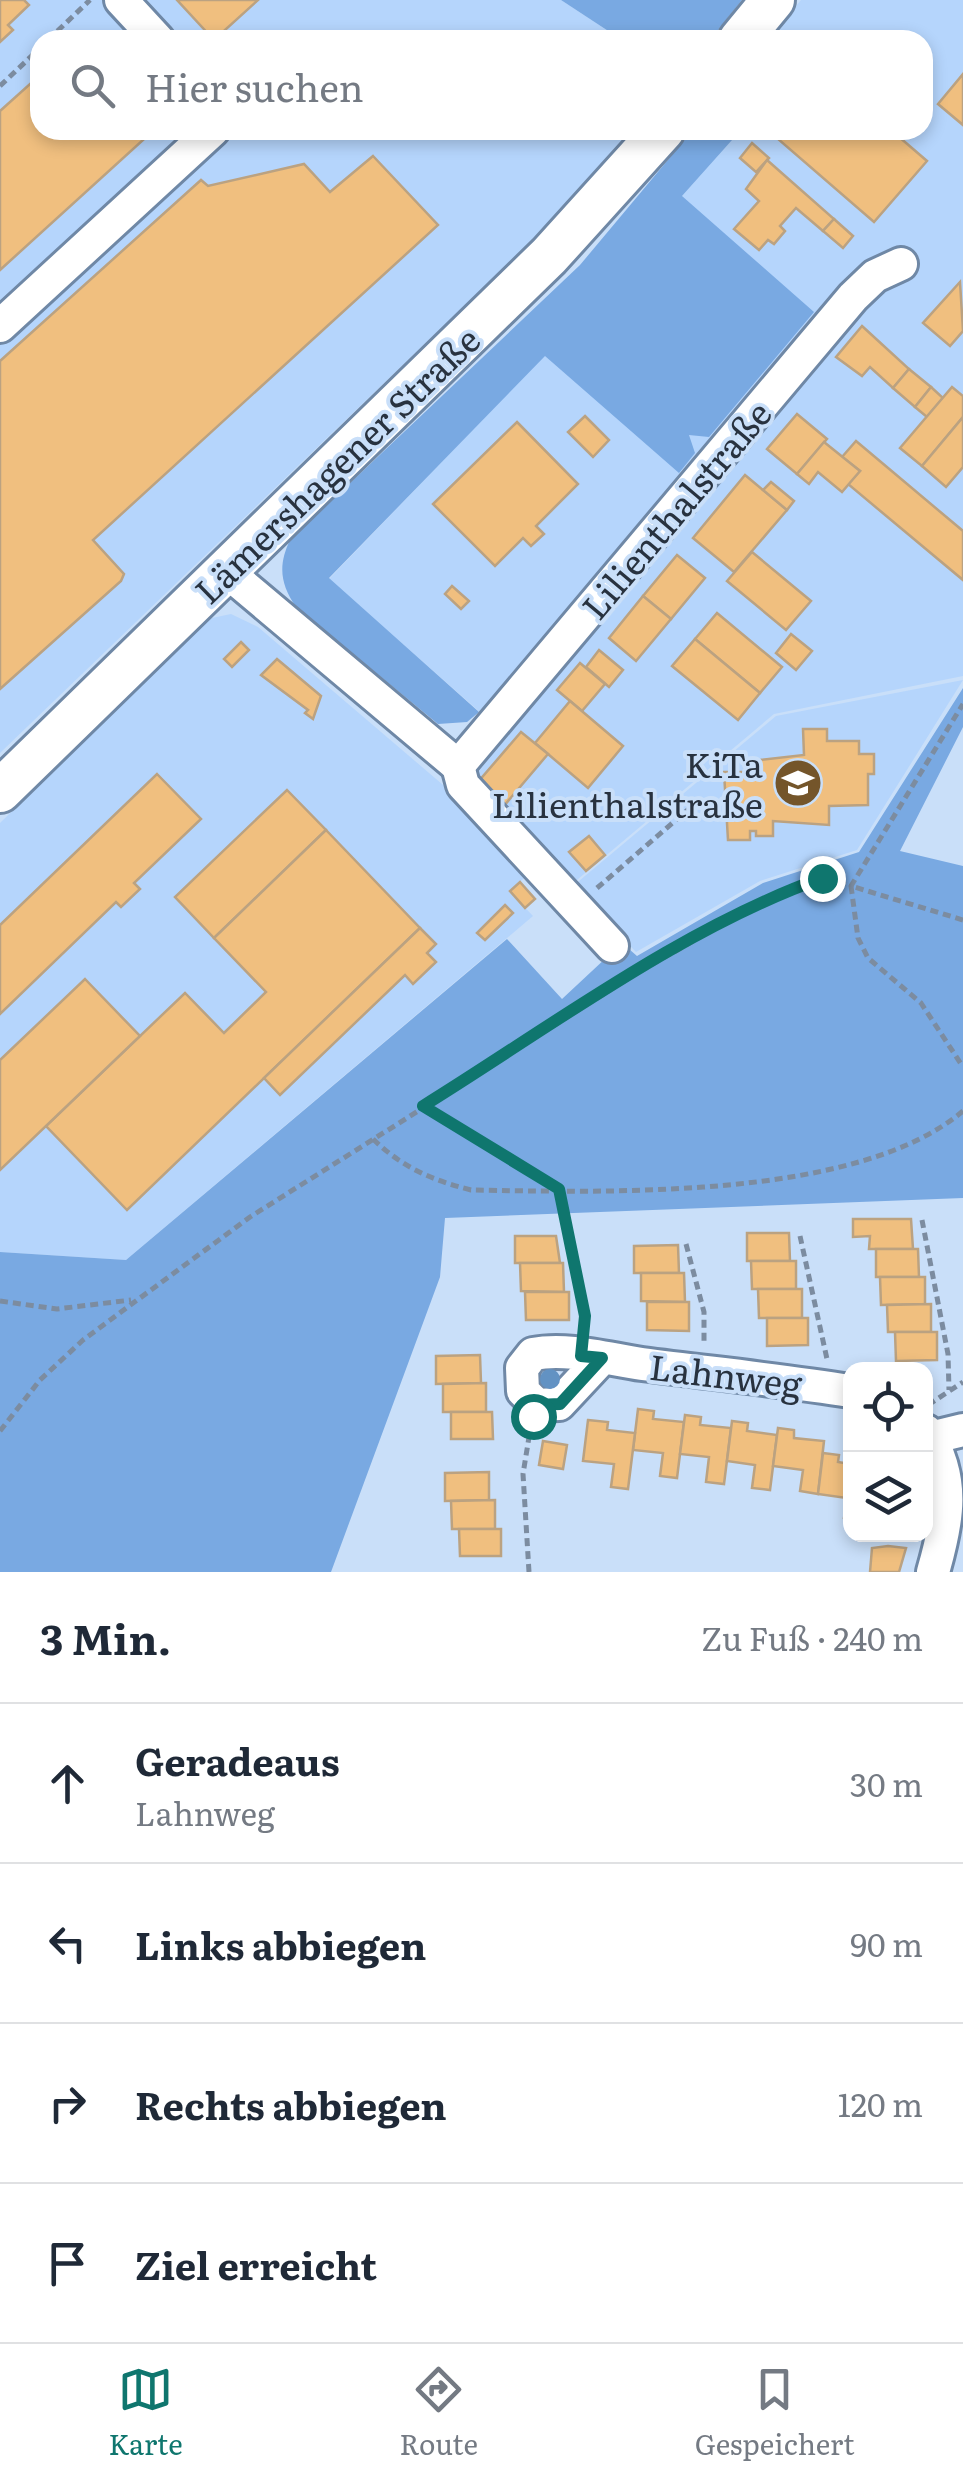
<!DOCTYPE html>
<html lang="de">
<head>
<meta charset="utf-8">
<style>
  :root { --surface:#fff; --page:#f6f6f7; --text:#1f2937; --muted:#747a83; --line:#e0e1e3; --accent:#0f766e }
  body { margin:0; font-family:Literata,serif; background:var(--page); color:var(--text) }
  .controls { position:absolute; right:30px; bottom:30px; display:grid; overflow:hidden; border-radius:20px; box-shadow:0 5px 15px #0003 }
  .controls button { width:90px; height:90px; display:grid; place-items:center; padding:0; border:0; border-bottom:2px solid var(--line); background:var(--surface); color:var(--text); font:50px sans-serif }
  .stop { position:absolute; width:30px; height:30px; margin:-22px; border:8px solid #0f766e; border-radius:50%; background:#fff }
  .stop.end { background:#0f766e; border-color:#fff; box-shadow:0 2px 10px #0008 }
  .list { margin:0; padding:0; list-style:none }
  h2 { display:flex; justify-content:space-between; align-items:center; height:130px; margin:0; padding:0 40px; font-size:42px }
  h2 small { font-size:32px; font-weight:400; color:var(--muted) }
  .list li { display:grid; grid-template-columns:65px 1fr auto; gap:30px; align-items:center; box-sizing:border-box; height:160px; padding:0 40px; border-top:2px solid var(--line) }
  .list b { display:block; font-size:38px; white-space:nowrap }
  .list p { margin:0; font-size:32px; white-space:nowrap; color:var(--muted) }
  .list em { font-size:32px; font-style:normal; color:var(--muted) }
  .icon { flex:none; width:55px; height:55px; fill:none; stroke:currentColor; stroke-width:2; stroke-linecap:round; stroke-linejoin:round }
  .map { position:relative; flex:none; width:963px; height:1572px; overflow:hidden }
  .search { position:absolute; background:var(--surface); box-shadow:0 5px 15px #0003; left:30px; right:30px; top:30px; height:110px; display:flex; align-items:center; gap:25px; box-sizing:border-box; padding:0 35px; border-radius:30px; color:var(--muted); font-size:38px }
  .sheet { height:770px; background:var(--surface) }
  nav { display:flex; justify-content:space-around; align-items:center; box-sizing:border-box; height:140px; border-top:2px solid var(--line); background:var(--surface); font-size:28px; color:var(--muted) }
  nav a { display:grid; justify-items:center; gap:5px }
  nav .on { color:var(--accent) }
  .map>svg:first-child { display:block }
  .built { fill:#b5d5fc }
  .forest { fill:#79a9e2 }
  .building { fill:#f0bf7f; stroke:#bba281; stroke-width:2.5 }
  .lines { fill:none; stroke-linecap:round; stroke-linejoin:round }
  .minor-casing { stroke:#6f88a6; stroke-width:38 }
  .major-casing { stroke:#6f88a6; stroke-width:48 }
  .path { stroke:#7c8ca0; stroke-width:5; stroke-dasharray:8 5; stroke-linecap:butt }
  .minor { stroke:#fff; stroke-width:32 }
  .major { stroke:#fff; stroke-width:42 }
  .tree { fill:#6292c3 }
  .route { stroke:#0f766e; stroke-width:12 }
  .labels { text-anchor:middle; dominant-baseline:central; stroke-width:8; stroke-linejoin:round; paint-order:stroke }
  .street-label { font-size:35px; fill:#28323f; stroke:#c9dff9 }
  .poi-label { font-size:35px; fill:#28323f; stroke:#c9dff9; text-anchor:end }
</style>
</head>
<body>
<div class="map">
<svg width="963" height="1572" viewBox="0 0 963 1572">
  <rect width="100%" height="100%" fill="#c9dff9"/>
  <!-- built -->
  <g class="built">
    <path d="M0,0H561L622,40H40V130H632L545,228L0,753Z"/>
    <path d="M801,0H963V676L774,714L571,885L471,777L506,735L329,579L545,355L679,472L689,435L682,196L741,130H923V40H787L776,30Z"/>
    <path d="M231,614L258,627L456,796L529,874L509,891L533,916L126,1260L0,1252V823L200,627L212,618Z"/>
    <path d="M963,680L857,850L760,881L636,952L573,886L776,716Z"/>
  </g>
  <!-- forest -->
  <g class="forest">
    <path d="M561,0H742L710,40H622Z"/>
    <path d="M693,130H741L682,196L814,312L709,437L689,435L695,453L679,473L545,356L329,578L479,712L467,722L438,724L296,607C280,584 278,565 290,540L580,265Z"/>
    <path d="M963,688V727L900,851L963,866V1198L445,1218L440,1277L331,1572H0V1252L126,1260L507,939L562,999L622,943L637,956L763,883L859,852Z"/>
  </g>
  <!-- building -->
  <g class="building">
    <path d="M0,0H24L29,5L8,25L13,30L0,42Z"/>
    <path d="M177,0H258L214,40Z"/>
    <path d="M963,74V125L938,104Z"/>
    <path d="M40,75V130H154L0,270V111Z"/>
    <path d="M786,130H891L927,161L874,222L778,139Z"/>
    <path d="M752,143L769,158L756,172L740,158Z"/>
    <path d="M373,156L438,225L93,540L124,574L121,581L0,689V361L201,180L208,186L304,164L330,192Z"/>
    <path d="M767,160L834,219L823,231L796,208L780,226L785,231L774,244L768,240L759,250L734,229L759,201L746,189Z"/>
    <path d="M834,219L853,236L843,248L823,231Z"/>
    <path d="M960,282L963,331L950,346L923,323Z"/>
    <path d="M862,326L909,369L893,388L870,367L862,376L836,357Z"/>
    <path d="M909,369L931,387L915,407L893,388Z"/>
    <path d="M931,387L943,398L927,417L915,407Z"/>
    <path d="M952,387L963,396V417L922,466L900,448Z"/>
    <path d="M797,414L827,439L797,474L767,449Z"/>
    <path d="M585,416L609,440L593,457L568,432Z"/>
    <path d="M963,417V467L946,487L922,466Z"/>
    <path d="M517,422L578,484L536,526L544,534L531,546L523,538L495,566L433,504Z"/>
    <path d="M856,441L963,531V580L848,484L860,471L842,457Z"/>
    <path d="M824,442L860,471L842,492L818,472L809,484L797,474Z"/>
    <path d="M745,475L787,510L734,572L693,538Z"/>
    <path d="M771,482L794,501L787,510L763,490Z"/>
    <path d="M752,552L811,601L786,630L727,581Z"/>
    <path d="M677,555L705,578L671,619L643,596Z"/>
    <path d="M452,586L469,601L461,609L445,594Z"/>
    <path d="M643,596L671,619L636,661L609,638Z"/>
    <path d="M717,613L782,667L760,693L695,639Z"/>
    <path d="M791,634L812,651L796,670L776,653Z"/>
    <path d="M695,639L760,693L738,720L672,666Z"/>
    <path d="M241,642L249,650L232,667L224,659Z"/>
    <path d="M599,650L623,670L609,687L586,667Z"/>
    <path d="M277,659L321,696L313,719L305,713L308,710L261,675Z"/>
    <path d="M580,663L605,684L582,711L557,690Z"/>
    <path d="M570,701L623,746L588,788L535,743Z"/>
    <path d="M803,729H827V741H859V754H874V774H868V805L829,806V825L773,821V836H756V831H750V840H728L724,772H750V761L804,755Z"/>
    <path d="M521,732L548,754L503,807L478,782Z"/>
    <path d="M157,774L201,819L134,883L140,889L121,907L116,902L0,1014V925Z"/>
    <path d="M287,790L326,830L214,938L175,897Z"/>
    <path d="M326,830L420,928L127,1210L46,1126L185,993L224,1033L266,992L214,938Z"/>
    <path d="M589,836L605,855L586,871L569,852Z"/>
    <path d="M520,882L535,899L525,908L510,891Z"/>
    <path d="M505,905L513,913L485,940L477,933Z"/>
    <path d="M420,928L436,944L427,953L436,962L413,984L405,975L280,1095L264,1078Z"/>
    <path d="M85,979L140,1036L0,1170V1060Z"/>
    <path d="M853,1219H911L913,1249H869L870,1236L853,1237Z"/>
    <path d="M747,1233H789L790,1261H747Z"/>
    <path d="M515,1236H556L560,1263H515Z"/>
    <path d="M678,1245L679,1273H634V1246Z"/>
    <path d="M876,1249H918L919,1277H876Z"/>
    <path d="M751,1261H796V1289H752Z"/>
    <path d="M520,1263H563L564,1292L521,1291Z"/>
    <path d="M641,1273H684L685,1302L641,1301Z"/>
    <path d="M880,1277H925V1304L881,1305Z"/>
    <path d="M758,1289H802V1318H759Z"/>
    <path d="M525,1292H569V1320H526Z"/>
    <path d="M647,1302H689V1331L647,1330Z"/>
    <path d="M931,1304V1332H888L887,1305Z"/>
    <path d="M767,1318H808V1345L767,1346Z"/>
    <path d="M895,1332H937V1360L896,1361Z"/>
    <path d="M480,1355L481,1383L436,1384V1356Z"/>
    <path d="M486,1383V1412H443V1384Z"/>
    <path d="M638,1409L654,1411L653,1419L684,1422L677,1478L660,1476L663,1453L633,1450Z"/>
    <path d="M451,1412H492L493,1439H451Z"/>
    <path d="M685,1415L701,1417L700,1425L731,1428L724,1484L706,1482L709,1457L680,1454Z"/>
    <path d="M588,1420L608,1422L607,1430L635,1433L628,1489L611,1487L614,1464L583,1461Z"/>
    <path d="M732,1421L748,1423L747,1431L777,1435L770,1490L752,1488L755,1465L727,1461Z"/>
    <path d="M778,1428L794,1430V1438L824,1441L818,1494L800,1491L803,1470L773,1466Z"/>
    <path d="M543,1441L567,1445L563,1469L539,1465Z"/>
    <path d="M823,1453L839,1455L838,1462L850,1464V1519L844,1518L847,1498L818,1494Z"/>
    <path d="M489,1472V1500L445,1501V1473Z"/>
    <path d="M495,1500V1529H452L451,1501Z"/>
    <path d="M459,1529H501V1556H460Z"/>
    <path d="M888,1546L906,1548L899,1572H870L872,1548Z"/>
  </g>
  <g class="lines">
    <!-- minor casing -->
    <g class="minor-casing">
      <g id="minor">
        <path d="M121,0L158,40"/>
        <path d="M0,326L213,130"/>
        <path d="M226,571L458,766L853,297L875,276L901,264"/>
        <path d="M458,766L463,785L612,946"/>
        <path d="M602,1358L559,1404L537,1405L523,1391L522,1368L533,1354C567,1347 608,1359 642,1364C711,1373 781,1380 850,1391"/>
        <path d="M926,1431C956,1479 948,1520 933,1572"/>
        <path d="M930,1438L963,1430"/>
      </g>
    </g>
    <!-- major casing -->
    <g class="major-casing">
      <g id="major">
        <path d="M740,40L773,0"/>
        <path d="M0,791L549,256L663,130"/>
      </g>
    </g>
    <!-- path -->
    <g class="path">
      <path d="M48,40L90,0"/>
      <path d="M0,86L40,48"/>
      <path d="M597,888L697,802H726"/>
      <path d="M963,920L851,886L858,938L868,958L921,1003L963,1067"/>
      <path d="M423,1107L556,1188"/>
      <path d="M373,1139C403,1168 432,1180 471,1190C607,1192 856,1201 963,1111"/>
      <path d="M559,1189L585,1328"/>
      <path d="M922,1220L948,1354L949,1390"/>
      <path d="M800,1236L827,1359"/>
      <path d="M686,1244L704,1312V1344"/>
      <path d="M0,1301L57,1309L131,1300"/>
      <path d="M928,1405L963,1382"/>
      <path d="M0,1431L40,1380L83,1340L250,1217L637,973L774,895L822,877L851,886L963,704"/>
      <path d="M529,1572L523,1474L530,1431"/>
    </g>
    <!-- minor -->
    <use href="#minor" class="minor"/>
    <!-- major -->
    <use href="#major" class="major"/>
  </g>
  <!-- trees -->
  <circle class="tree" cx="550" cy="1379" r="10"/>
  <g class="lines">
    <!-- route -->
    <path class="route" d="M533,1416L537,1405L560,1404L602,1358L581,1356L585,1316L559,1189L423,1106C549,1028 682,928 822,878"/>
  </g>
  <!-- icons -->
  <defs>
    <g id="school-disc" transform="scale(2.5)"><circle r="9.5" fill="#74552a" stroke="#c9dff9"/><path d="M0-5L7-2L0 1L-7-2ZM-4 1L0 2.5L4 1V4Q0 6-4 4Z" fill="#fff"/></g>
  </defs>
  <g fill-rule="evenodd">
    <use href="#school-disc" x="798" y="783"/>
  </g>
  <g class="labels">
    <!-- street labels -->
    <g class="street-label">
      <text transform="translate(336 464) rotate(-44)">Lämershagener Straße</text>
      <text transform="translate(675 509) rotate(-50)">Lilienthalstraße</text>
      <text transform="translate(726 1374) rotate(7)">Lahnweg</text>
    </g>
    <!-- poi labels -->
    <g class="poi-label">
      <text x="763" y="763">KiTa<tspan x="763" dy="40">Lilienthalstraße</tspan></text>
    </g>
  </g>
</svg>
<div class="controls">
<button><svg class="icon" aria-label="locate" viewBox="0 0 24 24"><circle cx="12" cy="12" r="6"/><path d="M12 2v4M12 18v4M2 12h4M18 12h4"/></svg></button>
<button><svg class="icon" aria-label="layers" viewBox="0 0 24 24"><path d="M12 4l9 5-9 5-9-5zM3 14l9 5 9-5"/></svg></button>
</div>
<div class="stop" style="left:533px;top:1416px"></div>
<div class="stop end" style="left:822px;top:878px"></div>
<div class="search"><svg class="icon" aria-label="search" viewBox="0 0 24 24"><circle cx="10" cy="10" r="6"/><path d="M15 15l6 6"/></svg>Hier suchen</div>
</div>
<section class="sheet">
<h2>3 Min.<small>Zu Fuß · 240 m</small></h2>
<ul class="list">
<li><svg class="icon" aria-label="ahead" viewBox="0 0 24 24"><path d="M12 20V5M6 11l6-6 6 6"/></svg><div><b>Geradeaus</b><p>Lahnweg</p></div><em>30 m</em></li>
<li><svg class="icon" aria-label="left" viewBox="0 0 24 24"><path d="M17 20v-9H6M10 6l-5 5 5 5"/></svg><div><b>Links abbiegen</b></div><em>90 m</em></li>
<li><svg class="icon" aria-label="right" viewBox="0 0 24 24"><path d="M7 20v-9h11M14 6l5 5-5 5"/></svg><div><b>Rechts abbiegen</b></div><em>120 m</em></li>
<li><svg class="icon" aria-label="arrive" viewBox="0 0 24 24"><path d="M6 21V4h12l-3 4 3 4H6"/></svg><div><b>Ziel erreicht</b></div></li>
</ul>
</section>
<nav>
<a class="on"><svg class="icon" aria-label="map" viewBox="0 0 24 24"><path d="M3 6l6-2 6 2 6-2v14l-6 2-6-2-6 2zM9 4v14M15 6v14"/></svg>Karte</a>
<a><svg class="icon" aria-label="directions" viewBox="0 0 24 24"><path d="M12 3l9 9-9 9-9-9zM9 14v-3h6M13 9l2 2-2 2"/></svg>Route</a>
<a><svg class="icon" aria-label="saved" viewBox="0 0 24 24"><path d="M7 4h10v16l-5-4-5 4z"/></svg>Gespeichert</a>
</nav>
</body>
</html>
